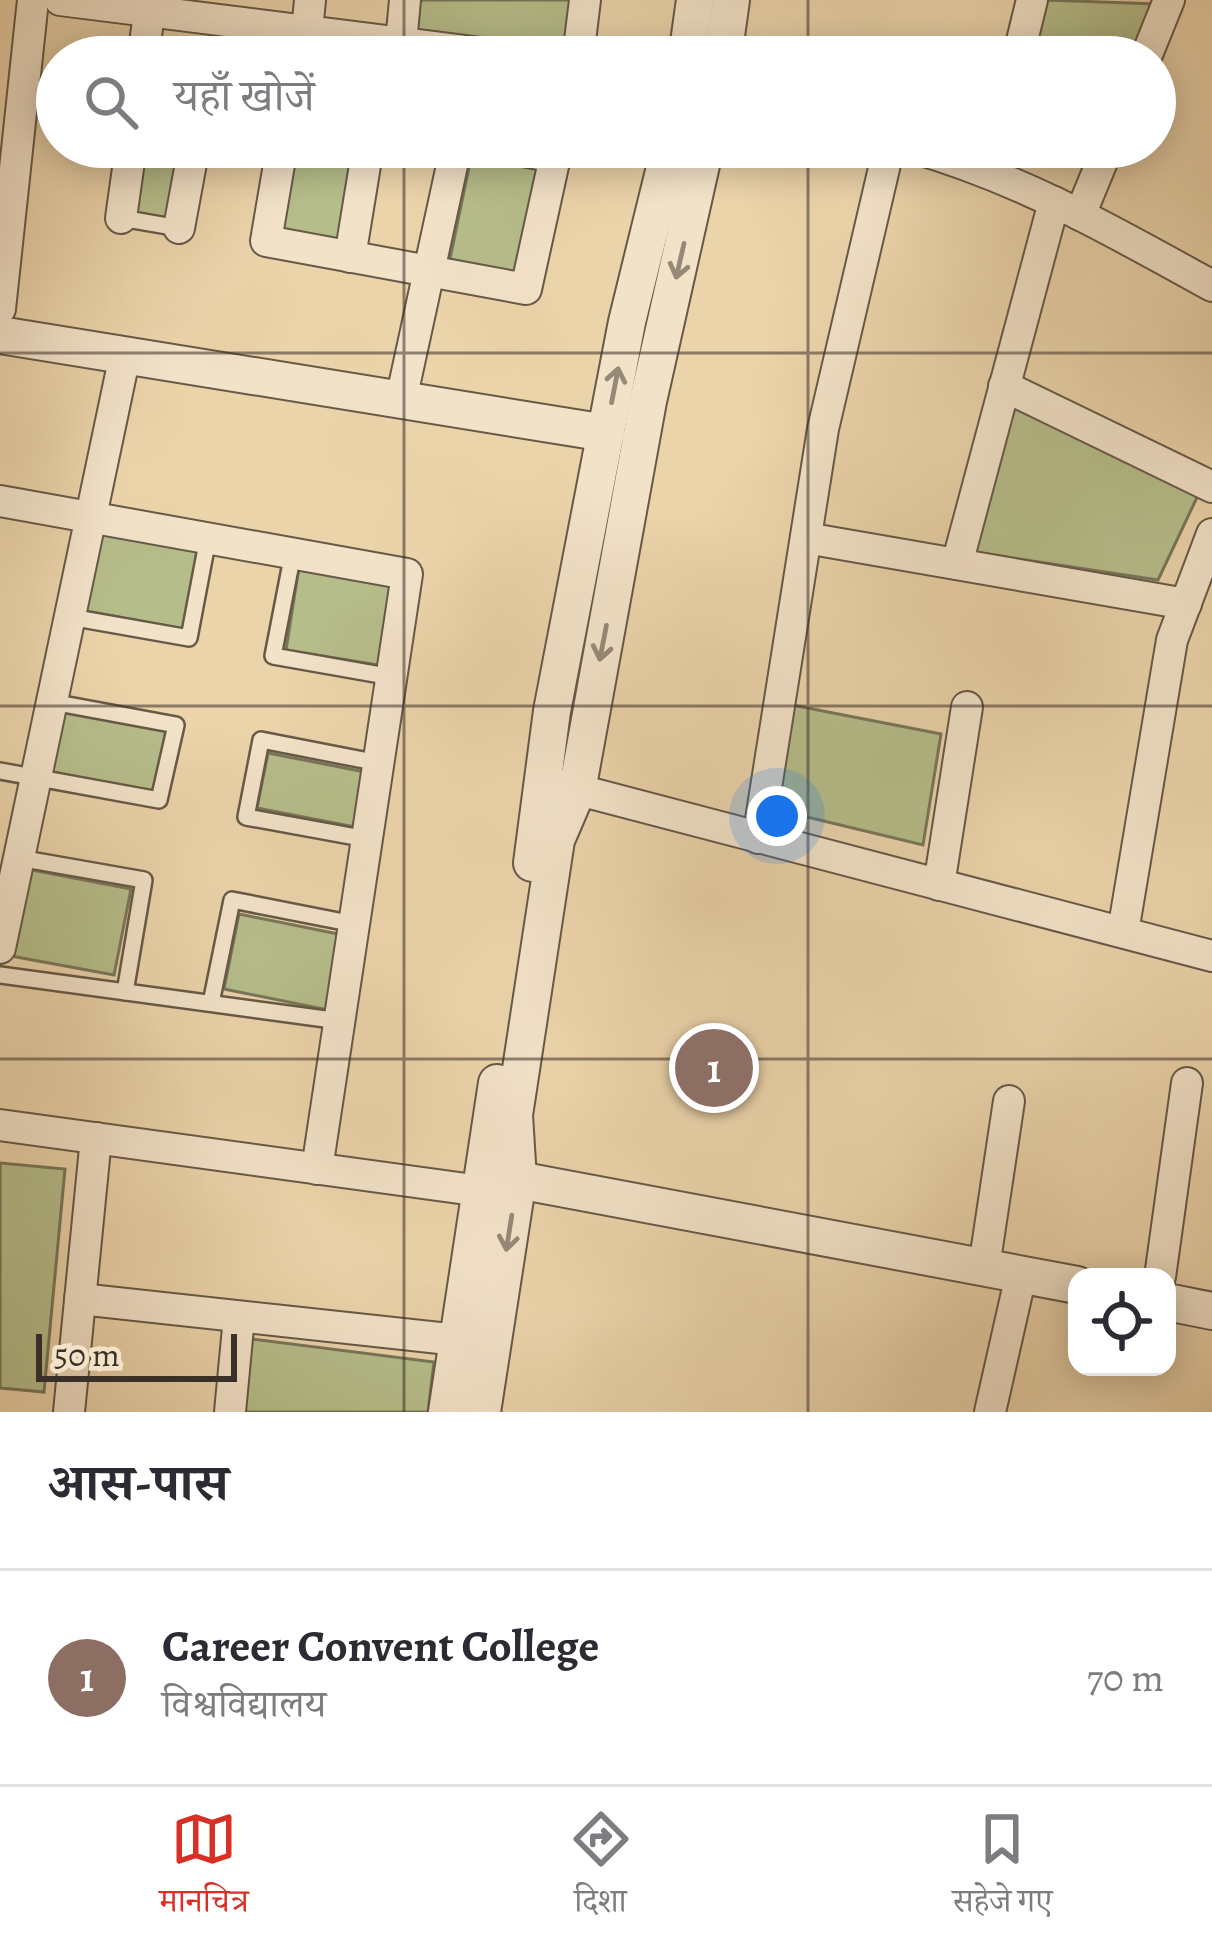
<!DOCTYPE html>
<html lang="hi">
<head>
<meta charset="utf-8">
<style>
  :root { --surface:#fff; --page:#f7f7f7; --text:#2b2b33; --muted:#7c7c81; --line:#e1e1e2; --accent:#d93025 }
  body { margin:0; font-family:Alegreya,"Noto Serif Devanagari",serif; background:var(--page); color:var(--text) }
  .controls { position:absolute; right:36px; bottom:36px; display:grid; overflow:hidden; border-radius:24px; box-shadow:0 6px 30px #0003 }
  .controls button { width:108px; height:108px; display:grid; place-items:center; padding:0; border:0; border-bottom:3px solid var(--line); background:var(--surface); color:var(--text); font:60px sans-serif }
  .scale { position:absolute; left:36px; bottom:30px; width:201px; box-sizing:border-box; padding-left:12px; border:6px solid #3a3028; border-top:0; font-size:33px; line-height:42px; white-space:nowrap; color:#3a3028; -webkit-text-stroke:9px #f2e2c8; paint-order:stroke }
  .you { position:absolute; left:777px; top:816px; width:42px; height:42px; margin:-30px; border:9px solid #fff; border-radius:50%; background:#1a73e8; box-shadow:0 0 0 18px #1a73e833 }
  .badge { display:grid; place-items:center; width:78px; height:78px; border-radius:50%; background:var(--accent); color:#fff; font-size:39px; font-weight:700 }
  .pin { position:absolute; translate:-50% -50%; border:6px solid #fff; box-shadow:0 3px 12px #0006 }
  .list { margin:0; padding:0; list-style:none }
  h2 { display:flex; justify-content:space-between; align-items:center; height:156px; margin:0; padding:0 48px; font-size:51px }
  h2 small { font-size:39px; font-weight:400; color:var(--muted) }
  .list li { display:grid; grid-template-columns:78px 1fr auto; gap:36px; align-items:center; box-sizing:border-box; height:216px; padding:0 48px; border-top:3px solid var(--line) }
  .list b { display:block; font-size:45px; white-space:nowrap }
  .list p { margin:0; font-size:39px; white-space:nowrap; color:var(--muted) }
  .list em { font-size:39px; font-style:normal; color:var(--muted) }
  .icon { flex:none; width:66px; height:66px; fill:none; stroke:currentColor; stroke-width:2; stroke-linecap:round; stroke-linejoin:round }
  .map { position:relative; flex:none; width:1212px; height:1412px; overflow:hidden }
  .search { position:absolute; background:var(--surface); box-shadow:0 6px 30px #0003; left:36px; right:36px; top:36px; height:132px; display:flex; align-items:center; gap:30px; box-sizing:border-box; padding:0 42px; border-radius:66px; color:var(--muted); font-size:45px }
  .sheet { height:372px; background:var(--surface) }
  nav { display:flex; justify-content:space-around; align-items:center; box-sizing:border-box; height:168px; border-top:3px solid var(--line); background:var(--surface); font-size:33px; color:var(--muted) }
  nav a { display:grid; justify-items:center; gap:6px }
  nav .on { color:var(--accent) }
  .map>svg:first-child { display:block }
  .green { fill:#b5bd8a; stroke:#787659; stroke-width:3 }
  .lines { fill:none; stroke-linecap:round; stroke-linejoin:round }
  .service-casing { stroke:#665948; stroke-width:20 }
  .minor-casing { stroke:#665948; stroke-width:34 }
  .tertiary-casing { stroke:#665948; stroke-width:40 }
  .service { stroke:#f2e2c8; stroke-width:15 }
  .minor { stroke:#f2e2c8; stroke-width:30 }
  .tertiary { stroke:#f2e2c8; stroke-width:36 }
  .oneway { stroke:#968978 }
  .grid { fill:none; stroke:#3a3028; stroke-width:3; stroke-opacity:0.55 }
</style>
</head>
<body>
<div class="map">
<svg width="1212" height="1412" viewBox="0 0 1212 1412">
  <rect width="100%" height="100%" fill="#ebd3aa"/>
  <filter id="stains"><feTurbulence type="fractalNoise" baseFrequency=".00167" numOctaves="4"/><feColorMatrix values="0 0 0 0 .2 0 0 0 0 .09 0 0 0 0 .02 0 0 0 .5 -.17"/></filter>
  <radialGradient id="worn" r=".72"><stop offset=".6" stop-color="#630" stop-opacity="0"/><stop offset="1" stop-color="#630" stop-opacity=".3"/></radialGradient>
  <!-- green -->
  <g class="green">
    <path d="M416,0H573L568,51L413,35Z"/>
    <path d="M1046,0L1156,4L1136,57H1031Z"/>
    <path d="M137,147H185L175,219L128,212Z"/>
    <path d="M289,147H357L342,244L276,234Z"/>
    <path d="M473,148L544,164L522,274L450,259Z"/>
    <path d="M1016,397L1201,489L1158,580L967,551Z"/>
    <path d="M96,528L198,547L184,629L81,610Z"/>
    <path d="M299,567L392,583L378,665L286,650Z"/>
    <path d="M787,704L941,734L923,845L774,809Z"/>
    <path d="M59,711L166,731L155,792L48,771Z"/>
    <path d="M268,753L365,772L355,827L257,808Z"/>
    <path d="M27,869L131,889L114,975L11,956Z"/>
    <path d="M239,914L343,935L328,1010L224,989Z"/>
    <path d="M0,1163L65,1169L44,1392L0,1388Z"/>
    <path d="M252,1339L434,1362L428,1412H243Z"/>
  </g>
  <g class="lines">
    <!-- service casing -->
    <g class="service-casing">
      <g id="service">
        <path d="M121,218L179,228"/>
        <path d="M293,553L273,656L392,677"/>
        <path d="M70,617L189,638L208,538"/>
        <path d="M0,771L159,800L176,725L52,702"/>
        <path d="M367,839L246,817L261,740L379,763"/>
        <path d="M19,858L144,880L125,992"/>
        <path d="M0,975L340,1021"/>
        <path d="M211,1003L232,900L354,924"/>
      </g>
    </g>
    <!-- minor casing -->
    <g class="minor-casing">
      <g id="minor">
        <path d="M60,0L513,57"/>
        <path d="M307,31L310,0"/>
        <path d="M401,43L405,0"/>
        <path d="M143,57L151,0"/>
        <path d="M578,57L585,0"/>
        <path d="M1018,57L1032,0"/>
        <path d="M1146,57L1169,0"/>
        <path d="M282,147L266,241L526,289L555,157L502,147"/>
        <path d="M911,147C1020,178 1113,231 1212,286"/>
        <path d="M1080,215L1108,147"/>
        <path d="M121,218L131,147"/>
        <path d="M179,228L194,147"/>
        <path d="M350,257L368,147"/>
        <path d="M0,309L33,0"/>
        <path d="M1004,386L1212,487"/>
        <path d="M401,400L456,147"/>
        <path d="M0,501L407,574L317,1169"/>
        <path d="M806,538L1186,604"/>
        <path d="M957,564L1054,202"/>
        <path d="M556,784L1212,956"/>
        <path d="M758,838L823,429L889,147"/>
        <path d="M939,885L967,707"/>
        <path d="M1123,932L1172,640L1212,534"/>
        <path d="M0,948L125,355"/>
        <path d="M0,1125L481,1191"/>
        <path d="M984,1267L1009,1101"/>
        <path d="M1160,1277L1187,1083"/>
        <path d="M80,1299L458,1340"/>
        <path d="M69,1412L96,1138"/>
        <path d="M230,1412L239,1317"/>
        <path d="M990,1412L1021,1275"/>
      </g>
    </g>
    <!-- tertiary casing -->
    <g class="tertiary-casing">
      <g id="tertiary">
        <path d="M687,57L695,0"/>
        <path d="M723,57L731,0"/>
        <path d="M0,335L606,433"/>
        <path d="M532,863L552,711L627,322L670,147"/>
        <path d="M497,1176L1077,1285"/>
        <path d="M1167,1302L1212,1311"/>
        <path d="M447,1412L497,1083"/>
        <path d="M482,1412L518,1179L514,1115L556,840L577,791L648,401L705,147"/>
      </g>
    </g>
    <!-- service -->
    <use href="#service" class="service"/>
    <!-- minor -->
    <use href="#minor" class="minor"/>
    <!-- tertiary -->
    <use href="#tertiary" class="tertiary"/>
  </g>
  <!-- one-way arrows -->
  <defs><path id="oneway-shaft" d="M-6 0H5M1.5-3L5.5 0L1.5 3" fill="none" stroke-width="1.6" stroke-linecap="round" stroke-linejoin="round" transform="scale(3)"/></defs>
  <g class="oneway">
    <use href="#oneway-shaft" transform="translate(680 261) rotate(103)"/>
    <use href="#oneway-shaft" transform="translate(615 385) rotate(-79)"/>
    <use href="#oneway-shaft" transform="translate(603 643) rotate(101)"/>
    <use href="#oneway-shaft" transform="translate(509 1233) rotate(99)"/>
  </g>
  <!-- grid -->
  <path class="grid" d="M404,0V57M808,0V57M404,147V1412M808,147V1412M0,353H1212M0,706H1212M0,1059H1212"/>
  <rect width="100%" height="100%" filter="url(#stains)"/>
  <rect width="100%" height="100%" fill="url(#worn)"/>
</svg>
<div class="controls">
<button><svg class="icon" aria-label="locate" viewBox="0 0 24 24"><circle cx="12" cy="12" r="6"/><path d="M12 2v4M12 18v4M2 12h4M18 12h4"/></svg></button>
</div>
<div class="scale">50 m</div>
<div class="you"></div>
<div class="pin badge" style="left:714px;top:1068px;background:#8d6e63">1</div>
<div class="search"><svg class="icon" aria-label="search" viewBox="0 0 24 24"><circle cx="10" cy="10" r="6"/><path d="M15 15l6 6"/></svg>यहाँ खोजें</div>
</div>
<section class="sheet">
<h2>आस-पास<small></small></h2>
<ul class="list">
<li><span class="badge" style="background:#8d6e63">1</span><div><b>Career Convent College</b><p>विश्वविद्यालय</p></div><em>70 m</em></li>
</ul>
</section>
<nav>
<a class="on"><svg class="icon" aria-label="map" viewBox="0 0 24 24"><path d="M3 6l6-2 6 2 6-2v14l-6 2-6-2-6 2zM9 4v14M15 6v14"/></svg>मानचित्र</a>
<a><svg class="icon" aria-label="directions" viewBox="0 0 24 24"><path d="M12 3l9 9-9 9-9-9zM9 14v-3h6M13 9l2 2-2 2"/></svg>दिशा</a>
<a><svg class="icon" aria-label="saved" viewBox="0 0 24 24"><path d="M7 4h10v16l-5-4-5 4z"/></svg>सहेजे गए</a>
</nav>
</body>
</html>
